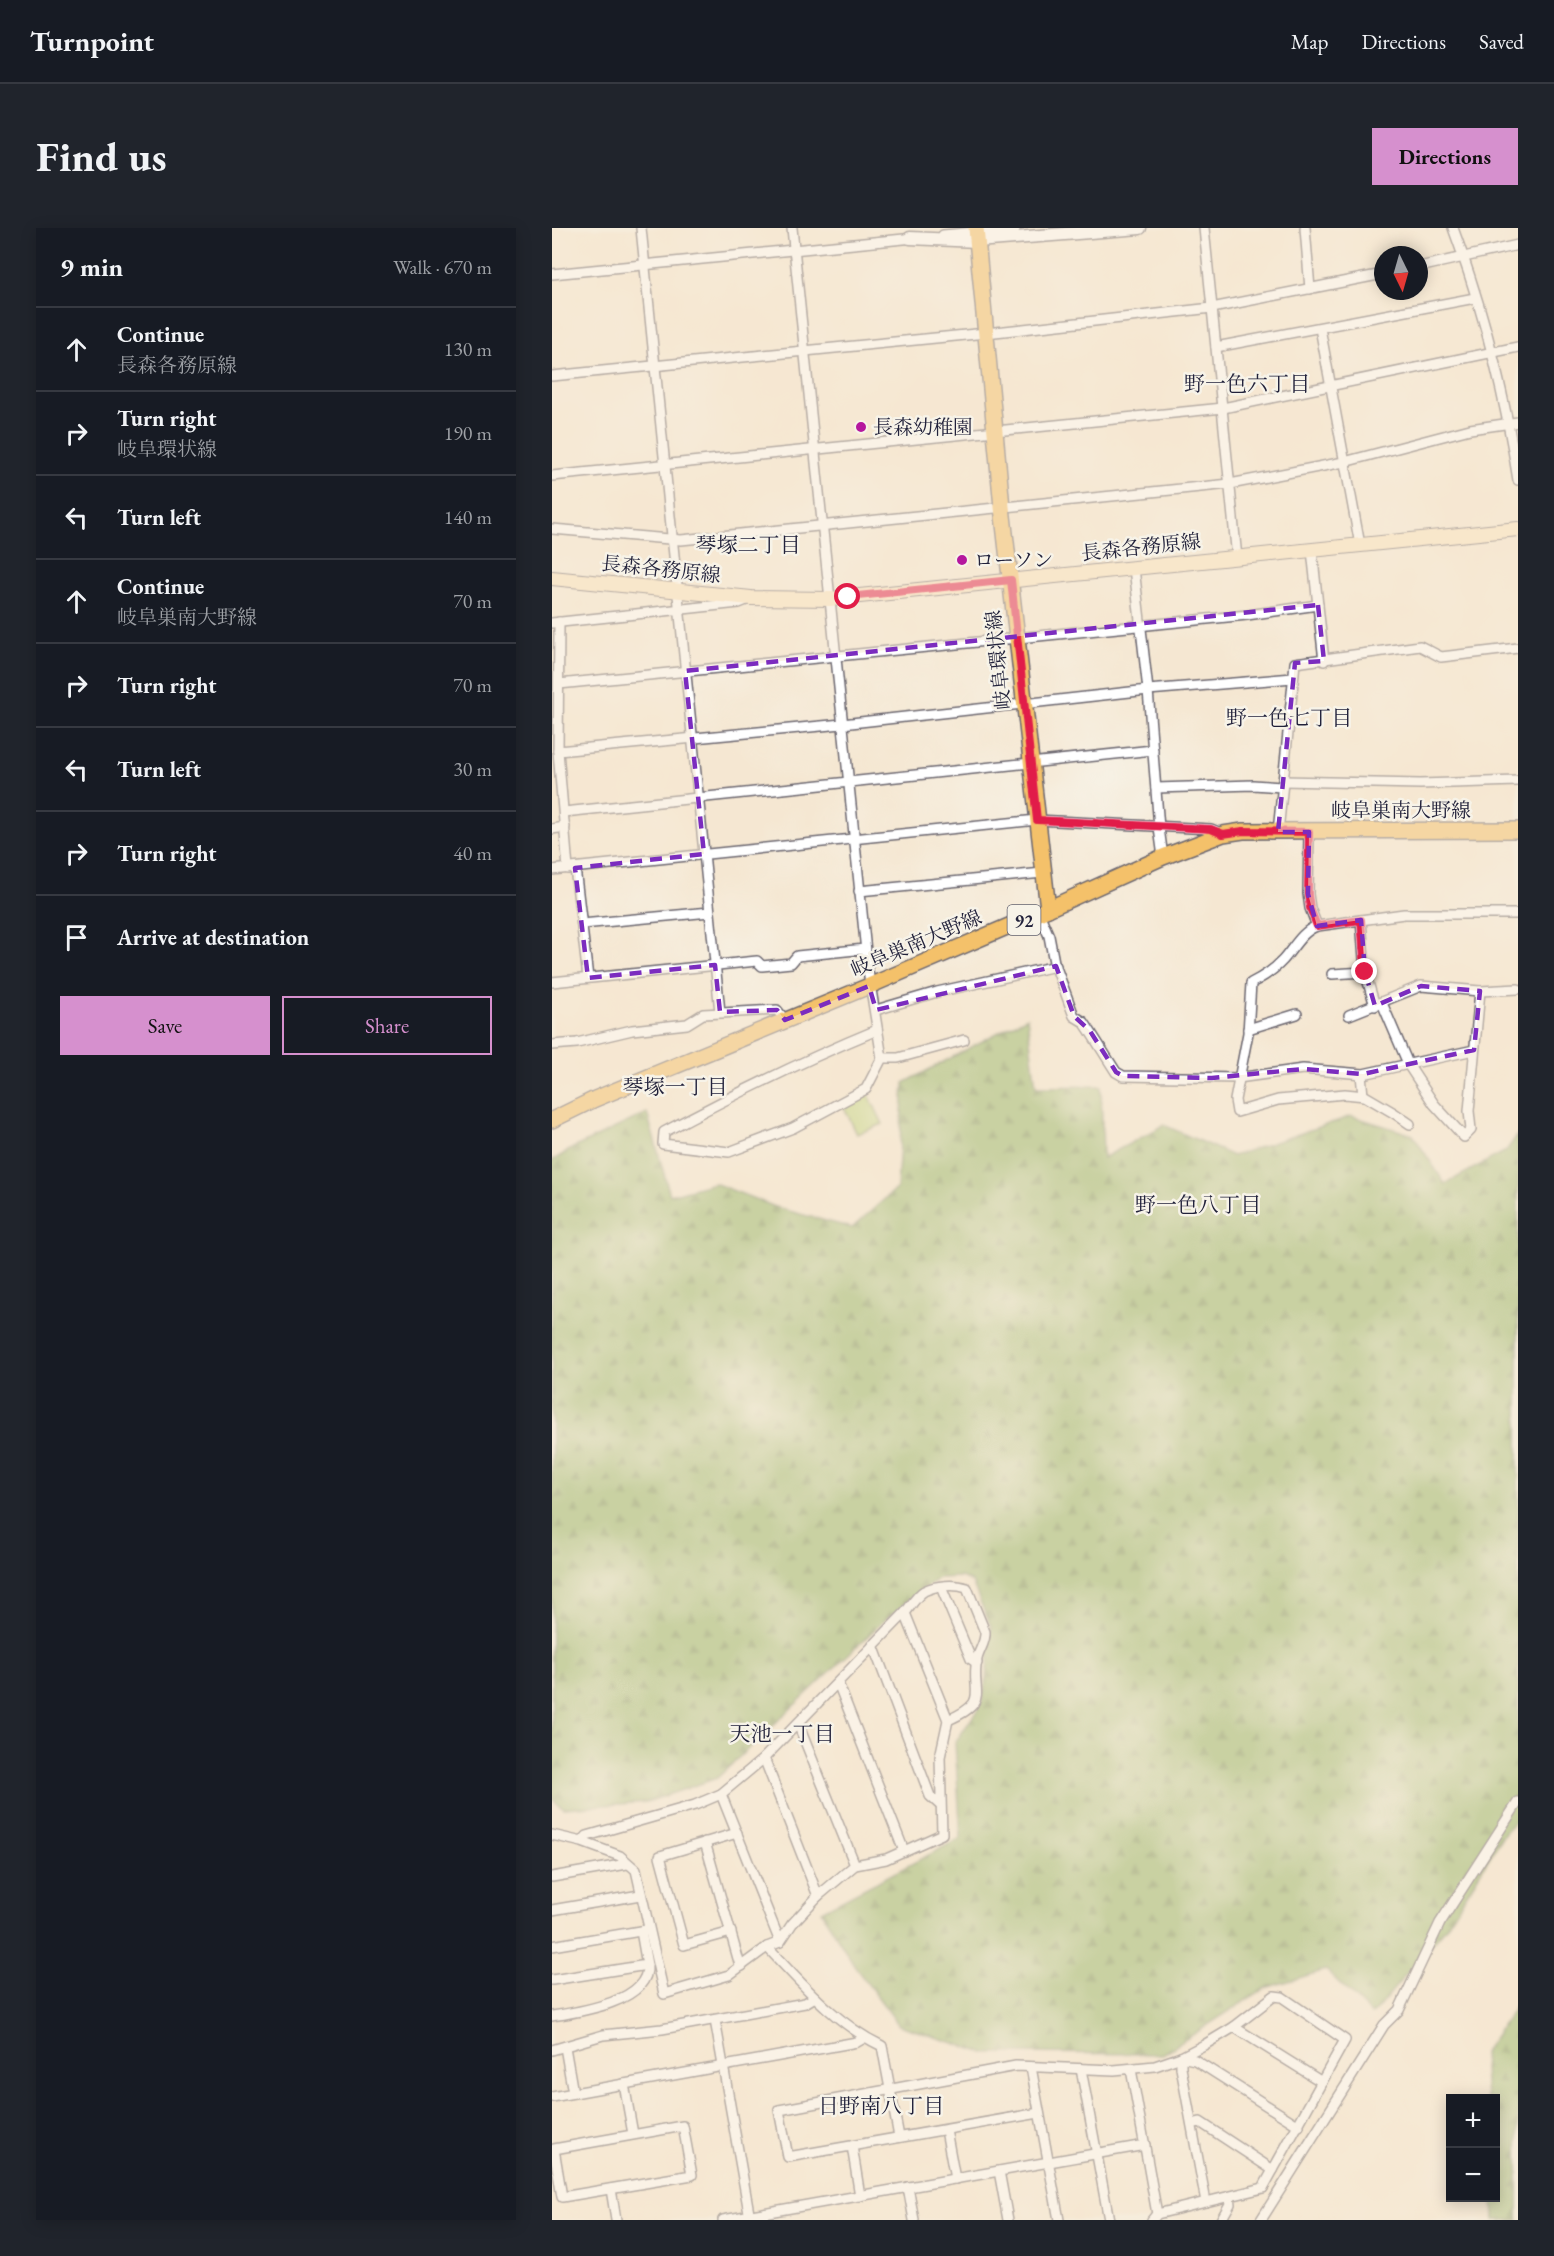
<!DOCTYPE html>
<html lang="en">
<head>
<meta charset="utf-8">
<style>
  :root { --surface:#171b24; --page:#20242c; --text:#f1f3f6; --muted:#9ea1a6; --line:#363941; --accent:#d690ce }
  body { margin:0; font-family:"EB Garamond","Noto Serif JP",serif; background:var(--page); color:var(--text) }
  .controls { position:absolute; right:18px; bottom:18px; display:grid; overflow:hidden; border-radius:0px; box-shadow:0 3px 15px #0003 }
  .controls button { width:54px; height:54px; display:grid; place-items:center; padding:0; border:0; border-bottom:2px solid var(--line); background:var(--surface); color:var(--text); font:30px sans-serif }
  .compass { position:absolute; left:822px; top:18px; width:54px; height:54px; border-radius:50%; background:var(--surface); box-shadow:0 3px 15px #0003; rotate:175deg }
  .stop { position:absolute; width:18px; height:18px; margin:-14px; border:4px solid #e11d48; border-radius:50%; background:#fff }
  .stop.end { background:#e11d48; border-color:#fff; box-shadow:0 2px 6px #0008 }
  .list { margin:0; padding:0; list-style:none }
  h2 { display:flex; justify-content:space-between; align-items:center; height:78px; margin:0; padding:0 24px; font-size:26px }
  h2 small { font-size:20px; font-weight:400; color:var(--muted) }
  .list li { display:grid; grid-template-columns:39px 1fr auto; gap:18px; align-items:center; box-sizing:border-box; height:84px; padding:0 24px; border-top:2px solid var(--line) }
  .list b { display:block; font-size:22px; white-space:nowrap }
  .list p { margin:0; font-size:20px; white-space:nowrap; color:var(--muted) }
  .list em { font-size:20px; font-style:normal; color:var(--muted) }
  .actions { display:flex; gap:12px; padding:18px 24px }
  .actions a { flex:1; padding:14px 0; border:2px solid var(--accent); border-radius:0px; text-align:center; font-size:21px; color:var(--accent) }
  .actions .main { background:var(--accent); color:#111 }
  .icon { flex:none; width:33px; height:33px; fill:none; stroke:currentColor; stroke-width:2; stroke-linecap:round; stroke-linejoin:round }
  .map { position:relative; flex:none; width:966px; height:1992px; overflow:hidden; border-radius:0px }
  header { display:flex; align-items:center; gap:36px; box-sizing:border-box; height:84px; padding:0 30px; background:var(--surface); border-bottom:2px solid var(--line) }
  header strong { font-size:28px }
  nav { display:flex; gap:33px; margin-inline-start:auto; font-size:21px }
  .intro { display:flex; align-items:center; justify-content:space-between; box-sizing:border-box; height:144px; padding:0 36px }
  h1 { margin:0; font-size:42px }
  .button { padding:15px 27px; border-radius:0px; background:var(--accent); color:#111; font-size:21px; font-weight:700 }
  main { display:flex; gap:36px; padding:0 36px }
  aside { flex:1; background:var(--surface); border-radius:0px; box-shadow:0 3px 15px #0003 }
  .map>svg:first-child { display:block }
  .forest { fill:url(#forest-firs); stroke:#5a6c52; stroke-width:1.5 }
  .green { fill:#b9d378; stroke:#6e7a5a; stroke-width:1.5 }
  .lines { fill:none; stroke-linecap:round; stroke-linejoin:round }
  .minor-casing { stroke:#6c6770; stroke-width:12 }
  .tertiary-casing { stroke:#6c6770; stroke-width:15 }
  .secondary-casing { stroke:#6c6770; stroke-width:16 }
  .primary-casing { stroke:#6c6770; stroke-width:18 }
  .minor { stroke:#fff; stroke-width:9 }
  .tertiary { stroke:#fff; stroke-width:12 }
  .secondary { stroke:#fbe6c3; stroke-width:14 }
  .primary { stroke:#f4c16a; stroke-width:15 }
  .route { stroke:#e11d48; stroke-width:8 }
  .marked { fill:none; stroke:#7b2cbf; stroke-width:4.5; stroke-dasharray:12 8; stroke-linejoin:round }
  .poi-dot { fill:#b5179e; stroke:#f7f3e8; stroke-width:2 }
  .labels { text-anchor:middle; dominant-baseline:central; stroke-width:5; stroke-linejoin:round; paint-order:stroke }
  .shield { fill:#f7f3e8; stroke:#62616f; stroke-width:1.5 }
  .shield-label { font-size:18px; font-weight:bold; fill:#22223b }
  .poi-label { font-size:20px; fill:#22223b; stroke:#f7f3e8; text-anchor:start }
  .street-label { font-size:20px; fill:#22223b; stroke:#f7f3e8 }
  .neighbourhood-label { font-size:21px; fill:#22223b; stroke:#f7f3e8 }
</style>
</head>
<body>
<header>
<strong>Turnpoint</strong>
<nav><a>Map</a><a>Directions</a><a>Saved</a></nav>
</header>
<div class="intro"><h1>Find us</h1><a class="button">Directions</a></div>
<main>
<aside>
<h2>9 min<small>Walk · 670 m</small></h2>
<ul class="list">
<li><svg class="icon" aria-label="ahead" viewBox="0 0 24 24"><path d="M12 20V5M6 11l6-6 6 6"/></svg><div><b>Continue</b><p>長森各務原線</p></div><em>130 m</em></li>
<li><svg class="icon" aria-label="right" viewBox="0 0 24 24"><path d="M7 20v-9h11M14 6l5 5-5 5"/></svg><div><b>Turn right</b><p>岐阜環状線</p></div><em>190 m</em></li>
<li><svg class="icon" aria-label="left" viewBox="0 0 24 24"><path d="M17 20v-9H6M10 6l-5 5 5 5"/></svg><div><b>Turn left</b></div><em>140 m</em></li>
<li><svg class="icon" aria-label="ahead" viewBox="0 0 24 24"><path d="M12 20V5M6 11l6-6 6 6"/></svg><div><b>Continue</b><p>岐阜巣南大野線</p></div><em>70 m</em></li>
<li><svg class="icon" aria-label="right" viewBox="0 0 24 24"><path d="M7 20v-9h11M14 6l5 5-5 5"/></svg><div><b>Turn right</b></div><em>70 m</em></li>
<li><svg class="icon" aria-label="left" viewBox="0 0 24 24"><path d="M17 20v-9H6M10 6l-5 5 5 5"/></svg><div><b>Turn left</b></div><em>30 m</em></li>
<li><svg class="icon" aria-label="right" viewBox="0 0 24 24"><path d="M7 20v-9h11M14 6l5 5-5 5"/></svg><div><b>Turn right</b></div><em>40 m</em></li>
<li><svg class="icon" aria-label="arrive" viewBox="0 0 24 24"><path d="M6 21V4h12l-3 4 3 4H6"/></svg><div><b>Arrive at destination</b></div></li>
</ul>
<div class="actions"><a class="main">Save</a><a>Share</a></div>
</aside>
<div class="map">
<svg width="966" height="1992" viewBox="0 0 966 1992">
  <defs>
    <pattern id="forest-firs" width="22" height="20" patternUnits="userSpaceOnUse" patternTransform="scale(1.5)"><rect width="22" height="20" fill="#92b568"/><path d="M5 1l3.5 6h-7zM16 11l3.5 6h-7z" fill="#779357"/></pattern>
  </defs>
  <rect width="100%" height="100%" fill="#f7f3e8"/>
  <filter id="ink" filterUnits="userSpaceOnUse"><feTurbulence type="fractalNoise" baseFrequency=".0167" numOctaves="2"/><feDisplacementMap in="SourceGraphic" scale="12" xChannelSelector="R" yChannelSelector="G"/><feConvolveMatrix kernelMatrix="1 2 1 2 8 2 1 2 1" color-interpolation-filters="sRGB"/></filter>
  <filter id="wash" filterUnits="userSpaceOnUse"><feTurbulence type="fractalNoise" baseFrequency=".008" numOctaves="4" result="noise"/><feDisplacementMap in="SourceGraphic" scale="24" xChannelSelector="R" yChannelSelector="G"/><feGaussianBlur stdDeviation="1.35" result="paint"/><feColorMatrix in="noise" values="0 0 0 0 0 0 0 0 0 0 0 0 0 0 0 0 0 1.4 0 .05"/><feComposite in="paint" operator="in"/></filter>
  <g filter="url(#wash)">
    <rect width="100%" height="100%" fill="#f5e7d2"/>
    <!-- forest -->
    <g class="forest">
      <path d="M475,789L484,859L549,858L551,930L612,897L681,928L800,888L861,907L893,956L954,923L966,906V1590L955,1601L894,1699L820,1787L774,1742L713,1760L611,1826L432,1825L347,1797L306,1743L269,1683L409,1610L403,1515L430,1475L434,1453L439,1399L420,1354L409,1349L386,1350L334,1391L165,1550L95,1574L12,1580L0,1571V933L21,920L95,885L118,967L162,955L226,980L300,1000L345,960L352,855Z"/>
      <path d="M966,1775V1992H942L941,1970H944V1870H934L931,1825Z"/>
    </g>
    <!-- green -->
    <path class="green" d="M315,863L331,896L305,906L291,877Z"/>
  </g>
  <g filter="url(#ink)">
    <g class="lines">
      <!-- minor casing -->
      <g class="minor-casing">
        <g id="minor">
          <path d="M89,0L168,784"/>
          <path d="M240,0L316,743L330,830"/>
          <path d="M652,0L685,330"/>
          <path d="M753,0L758,61"/>
          <path d="M901,0C931,81 953,167 966,252"/>
          <path d="M391,7L424,4"/>
          <path d="M867,39L966,17"/>
          <path d="M0,46L362,10"/>
          <path d="M768,100L808,317"/>
          <path d="M664,119L923,70"/>
          <path d="M0,148L434,105L660,80L831,46"/>
          <path d="M0,248L671,180L966,119"/>
          <path d="M0,301L129,312L678,256L792,234L918,201L966,194"/>
          <path d="M760,322L772,433"/>
          <path d="M582,340L596,462L607,600L611,629"/>
          <path d="M7,394L6,523L16,641"/>
          <path d="M0,395L187,375L197,371"/>
          <path d="M7,456L695,387L766,377"/>
          <path d="M6,523L290,496L596,462L741,450"/>
          <path d="M731,553L868,556L966,553"/>
          <path d="M604,560L701,557L730,559"/>
          <path d="M12,584L601,522"/>
          <path d="M0,601L13,599"/>
          <path d="M726,604L743,435L868,418L889,429L966,420"/>
          <path d="M757,604L756,666L758,680L765,698"/>
          <path d="M23,640L36,750"/>
          <path d="M0,642L485,592L659,601L671,606"/>
          <path d="M307,663L491,645"/>
          <path d="M487,685L497,708L502,734L522,788L532,794L538,803L564,844L571,848L686,850L751,841L811,846L922,822"/>
          <path d="M809,692L813,744L823,778"/>
          <path d="M30,696L158,684"/>
          <path d="M780,746L813,744"/>
          <path d="M0,754L205,733L210,738L239,735L245,728L313,721"/>
          <path d="M830,775L857,838L882,876L912,909L919,902L917,883L928,763"/>
          <path d="M324,782L385,764L504,738"/>
          <path d="M797,787L869,758L928,763L966,761"/>
          <path d="M696,801L745,786"/>
          <path d="M325,802C252,832 181,867 112,904L111,916L177,924L241,900L314,861L330,830H346L412,812"/>
          <path d="M0,817L25,815L80,802L135,796L151,786L225,782L233,792"/>
          <path d="M809,846L811,868"/>
          <path d="M858,896L842,885L813,868L793,866L726,872L685,884L683,872L696,805L699,755C711,749 722,742 731,732C741,721 750,703 765,698L852,686H966"/>
          <path d="M389,1359L419,1431L425,1435"/>
          <path d="M353,1385C358,1379 365,1367 372,1363C384,1357 403,1356 415,1360L433,1404C434,1414 427,1422 425,1431C418,1465 440,1473 396,1492"/>
          <path d="M321,1417L378,1568L388,1577"/>
          <path d="M286,1455L352,1623"/>
          <path d="M246,1496L303,1637"/>
          <path d="M212,1530L266,1668"/>
          <path d="M169,1566L228,1714"/>
          <path d="M0,1607L30,1614L68,1628L84,1642L112,1766L177,1747L215,1719L228,1714L240,1696L266,1668L303,1637L334,1631L390,1606L388,1529L396,1492L353,1385L211,1531L169,1566L143,1577L35,1608L30,1614"/>
          <path d="M153,1614L187,1734L190,1738"/>
          <path d="M0,1649L75,1636"/>
          <path d="M0,1682L88,1667"/>
          <path d="M179,1704L132,1717L108,1628L185,1605"/>
          <path d="M0,1718L94,1702"/>
          <path d="M215,1719C250,1756 284,1796 330,1818L347,1909"/>
          <path d="M0,1752L95,1737L89,1703"/>
          <path d="M0,1788C26,1784 98,1774 95,1737"/>
          <path d="M163,1792L198,1990"/>
          <path d="M682,1799L770,1854"/>
          <path d="M13,1819L21,1865"/>
          <path d="M0,1822L51,1807L110,1801L253,1775L263,1769"/>
          <path d="M629,1829V1840L654,1974"/>
          <path d="M629,1829L643,1832L747,1898"/>
          <path d="M479,1839L507,1992"/>
          <path d="M529,1841L557,1992"/>
          <path d="M579,1841L605,1986"/>
          <path d="M72,1856L81,1906"/>
          <path d="M0,1869L305,1814L312,1810"/>
          <path d="M487,1885L236,1929L227,1882L464,1838L562,1842L603,1838L629,1829L652,1817L682,1799L722,1768L730,1769L793,1812L711,1960L605,1986L600,1992"/>
          <path d="M640,1896L648,1894L721,1942"/>
          <path d="M131,1898L140,1947L10,1969L2,1921Z"/>
          <path d="M394,1902L403,1951"/>
          <path d="M300,1918L308,1968"/>
          <path d="M447,1943L456,1992"/>
          <path d="M356,1959L362,1992"/>
          <path d="M59,1961L64,1992"/>
          <path d="M171,1992L593,1917"/>
          <path d="M669,1992L678,1976L677,1969"/>
          <path d="M709,1992L832,1797L847,1782L888,1695L966,1574"/>
        </g>
      </g>
      <!-- tertiary casing -->
      <g class="tertiary-casing">
        <g id="tertiary">
          <path d="M424,4L462,0"/>
          <path d="M358,10L425,13L588,0"/>
        </g>
      </g>
      <!-- secondary casing -->
      <g class="secondary-casing">
        <path id="secondary" d="M0,350L199,370L278,371L966,301"/>
      </g>
      <!-- primary casing -->
      <g class="primary-casing">
        <g id="primary">
          <path d="M424,0L450,279L496,681"/>
          <path d="M0,892L43,871L317,758L478,689L611,629L671,606L691,603L966,602"/>
        </g>
      </g>
      <!-- minor -->
      <use href="#minor" class="minor"/>
      <!-- tertiary -->
      <use href="#tertiary" class="tertiary"/>
      <!-- secondary -->
      <use href="#secondary" class="secondary"/>
      <!-- primary -->
      <use href="#primary" class="primary"/>
    </g>
  </g>
  <g class="lines" filter="url(#ink)">
    <!-- route -->
    <path class="route" d="M296,369L459,352L485,592L659,601L671,606L691,603L757,604L756,666L758,680L765,698L809,692L813,744"/>
  </g>
  <!-- marked area -->
  <path d="M0 0H966V1992H0ZM766,377L772,433L743,435L726,604H757L756,666L765,698L809,692L813,744L823,778L869,758L928,763L922,822L811,846L751,841L660,850L571,848L564,844L538,803L522,788L504,738L324,782L317,758L233,792L225,782L168,784L163,737L36,750L23,640L152,626L133,443Z" fill="#f5e7d2" fill-opacity=".55" fill-rule="evenodd"/>
  <path class="marked" d="M766,377L772,433L743,435L726,604H757L756,666L765,698L809,692L813,744L823,778L869,758L928,763L922,822L811,846L751,841L660,850L571,848L564,844L538,803L522,788L504,738L324,782L317,758L233,792L225,782L168,784L163,737L36,750L23,640L152,626L133,443Z"/>
  <!-- markers -->
  <g class="poi-dot">
    <circle cx="309" cy="199" r="6"/>
    <circle cx="410" cy="332" r="6"/>
  </g>
  <g class="labels">
    <!-- shield labels -->
    <rect class="shield" x="455.5" y="677" width="33" height="30" rx="4.5"/>
    <g class="shield-label">
      <text x="472" y="692">92</text>
    </g>
    <!-- poi labels -->
    <g class="poi-label">
      <text x="321" y="199">長森幼稚園</text>
      <text x="422" y="332">ローソン</text>
    </g>
    <!-- street labels -->
    <g class="street-label">
      <text transform="translate(589 319) rotate(-6)">長森各務原線</text>
      <text transform="translate(109 341) rotate(6)">長森各務原線</text>
      <text transform="translate(446 432) rotate(-96)">岐阜環状線</text>
      <text x="849" y="582">岐阜巣南大野線</text>
      <text transform="translate(364 715) rotate(-23)">岐阜巣南大野線</text>
    </g>
    <!-- neighbourhood labels -->
    <g class="neighbourhood-label">
      <text x="695" y="155">野一色六丁目</text>
      <text x="196" y="316">琴塚二丁目</text>
      <text x="737" y="489">野一色七丁目</text>
      <text x="123" y="858">琴塚一丁目</text>
      <text x="646" y="976">野一色八丁目</text>
      <text x="230" y="1505">天池一丁目</text>
      <text x="329" y="1877">日野南八丁目</text>
    </g>
  </g>
</svg>
<div class="controls">
<button>+</button>
<button>−</button>
</div>
<svg class="compass" viewBox="-18 -18 36 36"><path d="M0-13l5 13h-10z" fill="#e53935"/><path d="M0 13l5-13h-10z" fill="#9ea1a6"/></svg>
<div class="stop" style="left:296px;top:369px"></div>
<div class="stop end" style="left:813px;top:744px"></div>
</div>
</main>
</body>
</html>
